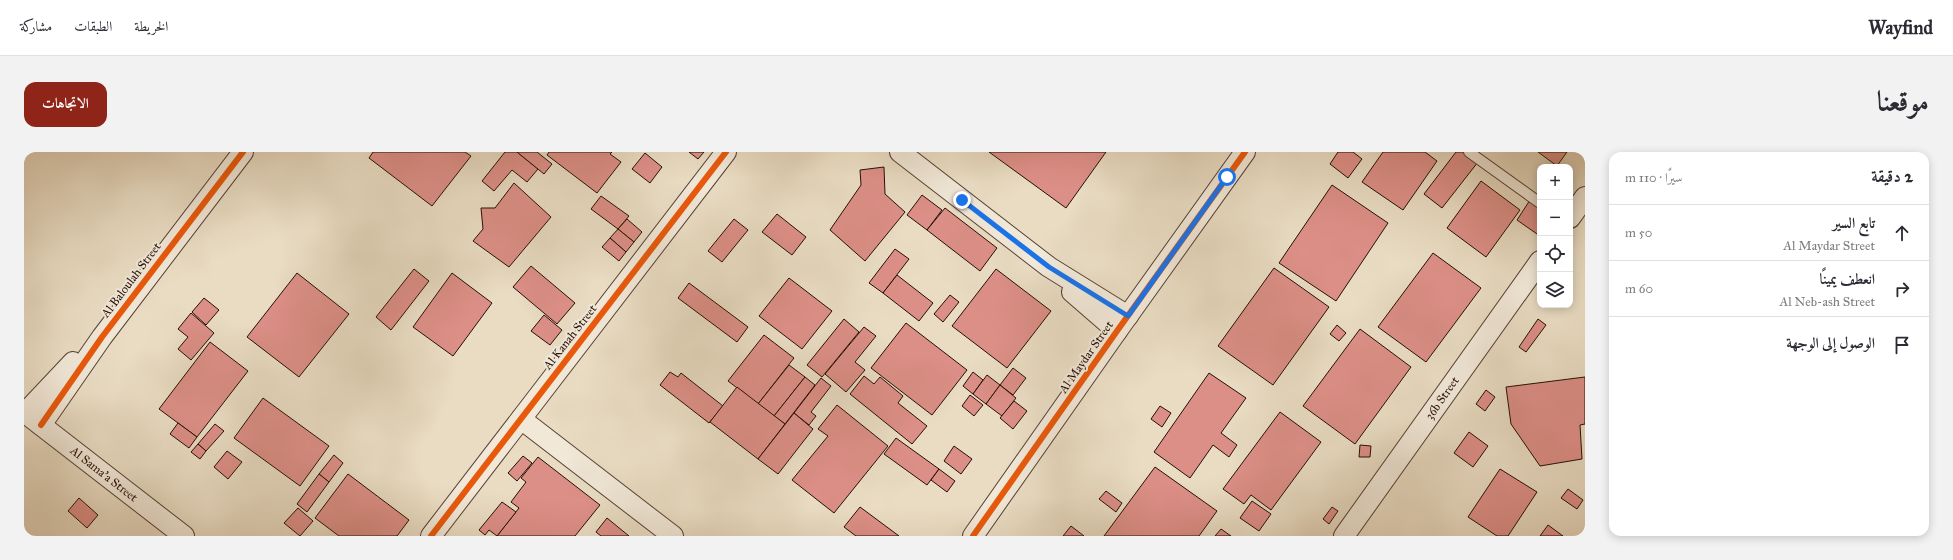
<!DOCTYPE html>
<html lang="ar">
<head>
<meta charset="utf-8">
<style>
  :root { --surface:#fff; --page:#f2f2f3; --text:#2b2b33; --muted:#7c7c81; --line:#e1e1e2; --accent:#8f2418 }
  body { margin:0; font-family:"IM FELL Great Primer",Amiri,serif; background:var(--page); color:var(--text); direction:rtl }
  .controls { position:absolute; right:12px; top:12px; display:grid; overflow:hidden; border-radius:8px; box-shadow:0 2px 10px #0003 }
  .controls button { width:36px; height:36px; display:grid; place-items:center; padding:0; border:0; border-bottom:1px solid var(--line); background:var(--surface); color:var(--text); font:20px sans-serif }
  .stop { position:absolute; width:12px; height:12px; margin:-9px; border:3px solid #1a73e8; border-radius:50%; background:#fff }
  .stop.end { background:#1a73e8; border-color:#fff; box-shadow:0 1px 4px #0008 }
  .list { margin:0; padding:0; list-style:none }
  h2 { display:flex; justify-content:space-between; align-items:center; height:52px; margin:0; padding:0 16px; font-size:17px }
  h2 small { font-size:13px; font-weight:400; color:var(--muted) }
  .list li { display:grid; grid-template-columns:26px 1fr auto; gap:12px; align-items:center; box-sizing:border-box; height:56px; padding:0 16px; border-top:1px solid var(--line) }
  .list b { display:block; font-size:15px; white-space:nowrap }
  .list p { margin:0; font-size:13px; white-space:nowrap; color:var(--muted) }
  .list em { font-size:13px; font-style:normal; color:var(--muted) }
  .icon { flex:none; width:22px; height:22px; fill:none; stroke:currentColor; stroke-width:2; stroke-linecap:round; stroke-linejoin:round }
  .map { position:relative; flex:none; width:1561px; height:384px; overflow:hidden; direction:ltr; border-radius:12px }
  header { display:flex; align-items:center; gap:24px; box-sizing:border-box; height:56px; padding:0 20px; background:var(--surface); border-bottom:1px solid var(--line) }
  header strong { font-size:19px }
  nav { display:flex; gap:22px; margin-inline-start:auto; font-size:14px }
  .intro { display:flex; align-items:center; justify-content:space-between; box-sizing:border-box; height:96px; padding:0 24px }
  h1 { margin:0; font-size:28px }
  .button { padding:10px 18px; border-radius:12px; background:var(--accent); color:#fff; font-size:14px; font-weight:700 }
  main { display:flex; gap:24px; padding:0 24px }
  aside { flex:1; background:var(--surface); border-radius:12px; box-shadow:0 2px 10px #0003 }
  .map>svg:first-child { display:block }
  .building { fill:#dc8f87; stroke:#260e06 }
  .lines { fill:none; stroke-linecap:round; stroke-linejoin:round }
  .lane-casing { stroke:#574235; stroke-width:12 }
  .street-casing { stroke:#574235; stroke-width:22 }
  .lane { stroke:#f1e8d8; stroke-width:10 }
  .street { stroke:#f1e8d8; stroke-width:20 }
  .cycleway-casing { stroke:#f1e8d8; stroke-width:8 }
  .cycleway { stroke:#e8590c; stroke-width:6 }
  .route { stroke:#1a73e8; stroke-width:5 }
  .labels { text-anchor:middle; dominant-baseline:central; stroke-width:4; stroke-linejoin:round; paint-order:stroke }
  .street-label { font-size:12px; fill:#260e06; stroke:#f1e8d8 }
</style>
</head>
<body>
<header>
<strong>Wayfind</strong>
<nav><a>الخريطة</a><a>الطبقات</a><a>مشاركة</a></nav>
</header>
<div class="intro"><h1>موقعنا</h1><a class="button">الاتجاهات</a></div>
<main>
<aside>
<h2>2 دقيقة<small>سيرًا · 110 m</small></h2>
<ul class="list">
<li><svg class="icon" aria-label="ahead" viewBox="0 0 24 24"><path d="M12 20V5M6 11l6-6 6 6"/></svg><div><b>تابع السير</b><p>Al Maydar Street</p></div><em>50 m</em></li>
<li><svg class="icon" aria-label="right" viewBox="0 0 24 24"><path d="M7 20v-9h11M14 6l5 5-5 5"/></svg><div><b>انعطف يمينًا</b><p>Al Neb-ash Street</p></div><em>60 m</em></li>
<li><svg class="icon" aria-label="arrive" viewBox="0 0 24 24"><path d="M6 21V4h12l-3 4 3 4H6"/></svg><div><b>الوصول إلى الوجهة</b></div></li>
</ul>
</aside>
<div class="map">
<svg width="1561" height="384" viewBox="0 0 1561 384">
  <rect width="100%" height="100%" fill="#e9dcc3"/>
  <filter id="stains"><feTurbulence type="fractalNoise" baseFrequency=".005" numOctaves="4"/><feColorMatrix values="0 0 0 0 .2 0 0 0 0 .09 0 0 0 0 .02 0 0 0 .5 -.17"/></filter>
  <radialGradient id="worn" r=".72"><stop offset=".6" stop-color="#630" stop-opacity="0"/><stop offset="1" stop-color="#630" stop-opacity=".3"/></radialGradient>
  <!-- building -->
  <g class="building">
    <path d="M349,0H441L447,4L408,54L345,6Z"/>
    <path d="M481,0H493L514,17L503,30L488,18L470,39L458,29Z"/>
    <path d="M493,0H513L528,12L520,22Z"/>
    <path d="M525,0H588L586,2L597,10L573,41L523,3Z"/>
    <path d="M665,0H680L674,7Z"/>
    <path d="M965,0H1082L1042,56Z"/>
    <path d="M1314,0H1329L1338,7L1324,26L1306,12Z"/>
    <path d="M1359,0H1401L1413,9L1379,58L1338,30Z"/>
    <path d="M1432,0H1440L1454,10L1418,56L1400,42Z"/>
    <path d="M1514,0H1543L1533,14Z"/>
    <path d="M621,1L638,15L626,31L608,17Z"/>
    <path d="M860,15L861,42L881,60L841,109L806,78L837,33L836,18Z"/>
    <path d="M1457,29L1496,58L1462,105L1423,76Z"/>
    <path d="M490,31L527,65L485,115L449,89L459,77L457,56H471Z"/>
    <path d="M1308,33L1364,71L1312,149L1255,111Z"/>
    <path d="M898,43L918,58L903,78L883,63Z"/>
    <path d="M577,44L605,64L594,77L567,57Z"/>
    <path d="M1506,48L1516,55V77L1513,82L1493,68Z"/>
    <path d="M921,56L973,96L956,119L903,78Z"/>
    <path d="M753,62L782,85L768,103L738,80Z"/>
    <path d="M603,67L618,80L610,90L594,77Z"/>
    <path d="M710,67L724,78L698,110L684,99Z"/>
    <path d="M594,77L610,90L602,100L586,86Z"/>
    <path d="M586,86L602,100L595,109L578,95Z"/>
    <path d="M871,97L885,107L859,141L845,131Z"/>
    <path d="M1409,101L1457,136L1402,210L1354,175Z"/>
    <path d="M507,114L551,151L533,172L489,135Z"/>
    <path d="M1250,116L1305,155L1249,233L1194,194Z"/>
    <path d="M390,117L405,129L367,178L352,165Z"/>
    <path d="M972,117L1027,159L983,216L928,174Z"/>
    <path d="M273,121L325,162L275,225L223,185Z"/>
    <path d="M428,121L468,151L429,204L389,175Z"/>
    <path d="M873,123L909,151L895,169L859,141Z"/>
    <path d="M765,126L808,159L778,197L735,164Z"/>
    <path d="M665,131L724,175L713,190L654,146Z"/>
    <path d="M926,143L935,150L919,170L910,162Z"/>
    <path d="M180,146L195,158L182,173L168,160Z"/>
    <path d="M167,161L190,181L167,208L154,197L164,185L154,177Z"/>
    <path d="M520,163L538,178L526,193L507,179Z"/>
    <path d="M820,167L835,180L798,225L783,213Z"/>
    <path d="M1514,167L1522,173L1502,200L1495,195Z"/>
    <path d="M882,171L943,218L908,263L847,216Z"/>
    <path d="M1313,173L1322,181L1315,189L1306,182Z"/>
    <path d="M840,175L852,184L831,210L841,218L822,240L801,222Z"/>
    <path d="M1336,177L1387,215L1331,292L1279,254Z"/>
    <path d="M740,183L770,206L734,252L704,229Z"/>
    <path d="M186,190L224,219L173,285L135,257Z"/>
    <path d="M765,213L781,225L750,264L734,252Z"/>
    <path d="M989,216L1002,226L989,243L976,233Z"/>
    <path d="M646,220L654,225L657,221L699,254L685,271L636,233Z"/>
    <path d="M949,220L959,228L949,242L939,234Z"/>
    <path d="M1185,221L1222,246L1197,281L1213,293L1205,305L1189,293L1166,326L1130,300Z"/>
    <path d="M963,223L976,233L962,252L949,242Z"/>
    <path d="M840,224L850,232L856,225L879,244L874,251L903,274L888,292L826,242Z"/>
    <path d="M781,225L791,233L761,272L750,264Z"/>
    <path d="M1561,225V272L1556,273L1558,307L1516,314L1487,272L1482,235Z"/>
    <path d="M797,226L807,234L787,260L792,264L785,273L770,261Z"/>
    <path d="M976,233L992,246L978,264L962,252Z"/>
    <path d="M713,235L761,272L734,307L686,270Z"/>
    <path d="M1462,238L1471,245L1461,259L1452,252Z"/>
    <path d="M946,243L959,253L950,264L938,254Z"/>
    <path d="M239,246L305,294L276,334L210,286Z"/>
    <path d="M990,249L1003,259L989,277L976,266Z"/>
    <path d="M813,253L864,294L810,361L768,328L804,284L794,277Z"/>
    <path d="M1136,254L1147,261L1138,275L1127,267Z"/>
    <path d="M1256,260L1297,290L1247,358L1227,343L1220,352L1199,337Z"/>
    <path d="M770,261L789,277L754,322L734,307Z"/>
    <path d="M154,271L173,285L165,296L146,282Z"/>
    <path d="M191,272L200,279L182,299L174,292Z"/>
    <path d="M1445,280L1464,294L1449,315L1430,301Z"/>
    <path d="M872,286L915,317L903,333L860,302Z"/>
    <path d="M174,292L182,299L176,307L167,300Z"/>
    <path d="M1336,293L1347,294L1346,305H1335Z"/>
    <path d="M930,294L948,307L937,322L920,309Z"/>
    <path d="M203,299L218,310L204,327L190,315Z"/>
    <path d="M310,303L319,311L305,330L295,322Z"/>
    <path d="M499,304L508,311L493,329L484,321Z"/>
    <path d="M514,305L576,353L551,384H473L495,356L487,350L502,330L497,326Z"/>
    <path d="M1131,315L1193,359L1175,384H1080Z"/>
    <path d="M915,317L931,329L923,340L907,328Z"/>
    <path d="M1476,317L1513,340L1484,384H1473L1444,365Z"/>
    <path d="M295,322L305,330L283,360L273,352Z"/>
    <path d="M324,322L385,368L373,384H315L291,366Z"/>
    <path d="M1544,337L1559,348L1553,357L1537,346Z"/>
    <path d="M1082,339L1098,351L1092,360L1075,347Z"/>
    <path d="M55,346L74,363L63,376L44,359Z"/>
    <path d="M1228,349L1247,362L1235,379L1216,366Z"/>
    <path d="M478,350L492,360L473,384L465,378L461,383L455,378Z"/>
    <path d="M836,355L875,384H832L820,375Z"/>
    <path d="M1308,355L1314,359L1305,372L1299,367Z"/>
    <path d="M274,356L289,369L276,384L260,371Z"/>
    <path d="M583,366L605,384H577L572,380Z"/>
    <path d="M1524,373L1539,384H1516Z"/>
    <path d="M1047,374L1060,384H1039Z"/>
    <path d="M1197,377L1207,384H1191Z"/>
  </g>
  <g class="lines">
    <!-- lane casing -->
    <g class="lane-casing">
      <path id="lane" d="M1445,0L1516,51"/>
    </g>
    <!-- street casing -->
    <g class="street-casing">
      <g id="street">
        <path d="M876,0L1025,115L1104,164"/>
        <path d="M1546,66L1561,45"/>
        <path d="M1048,140L1093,179"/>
        <path d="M0,260L160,384"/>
        <path d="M1,261L49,210"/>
        <path d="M497,267L649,384"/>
        <path d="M17,273L78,185L219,0"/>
        <path d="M407,384L702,0"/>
        <path d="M949,384L1093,179L1221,0"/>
        <path d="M1320,384L1516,109"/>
      </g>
    </g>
    <!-- lane -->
    <use href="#lane" class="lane"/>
    <!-- street -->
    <use href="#street" class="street"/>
    <!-- cycleway casing -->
    <g class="cycleway-casing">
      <g id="cycleway">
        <path d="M17,273L78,185L219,0"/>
        <path d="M407,384L702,0"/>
        <path d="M949,384L1093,179L1221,0"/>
      </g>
    </g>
    <!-- cycleway -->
    <use href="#cycleway" class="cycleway"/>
  </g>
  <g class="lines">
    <!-- route -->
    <path class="route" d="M938,48L1025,115L1104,164L1203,25"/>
  </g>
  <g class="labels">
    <!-- street labels -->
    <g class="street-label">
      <text transform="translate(107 128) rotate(-53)">Al Baloulah Street</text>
      <text transform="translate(546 185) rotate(-52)">Al Kanah Street</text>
      <text transform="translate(1062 205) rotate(-55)">Al Maydar Street</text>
      <text transform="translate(1418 246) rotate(-55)">36b Street</text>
      <text transform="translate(80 322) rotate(38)">Al Sama'a Street</text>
    </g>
  </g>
  <rect width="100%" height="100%" filter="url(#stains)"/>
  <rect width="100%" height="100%" fill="url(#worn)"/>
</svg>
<div class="controls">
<button>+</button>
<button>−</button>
<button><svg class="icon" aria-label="locate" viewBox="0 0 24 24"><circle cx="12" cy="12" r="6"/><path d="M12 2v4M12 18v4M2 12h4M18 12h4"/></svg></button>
<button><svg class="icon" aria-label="layers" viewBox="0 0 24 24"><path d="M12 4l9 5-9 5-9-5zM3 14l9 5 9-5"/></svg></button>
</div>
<div class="stop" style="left:1203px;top:25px"></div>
<div class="stop end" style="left:938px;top:48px"></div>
</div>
</main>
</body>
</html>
